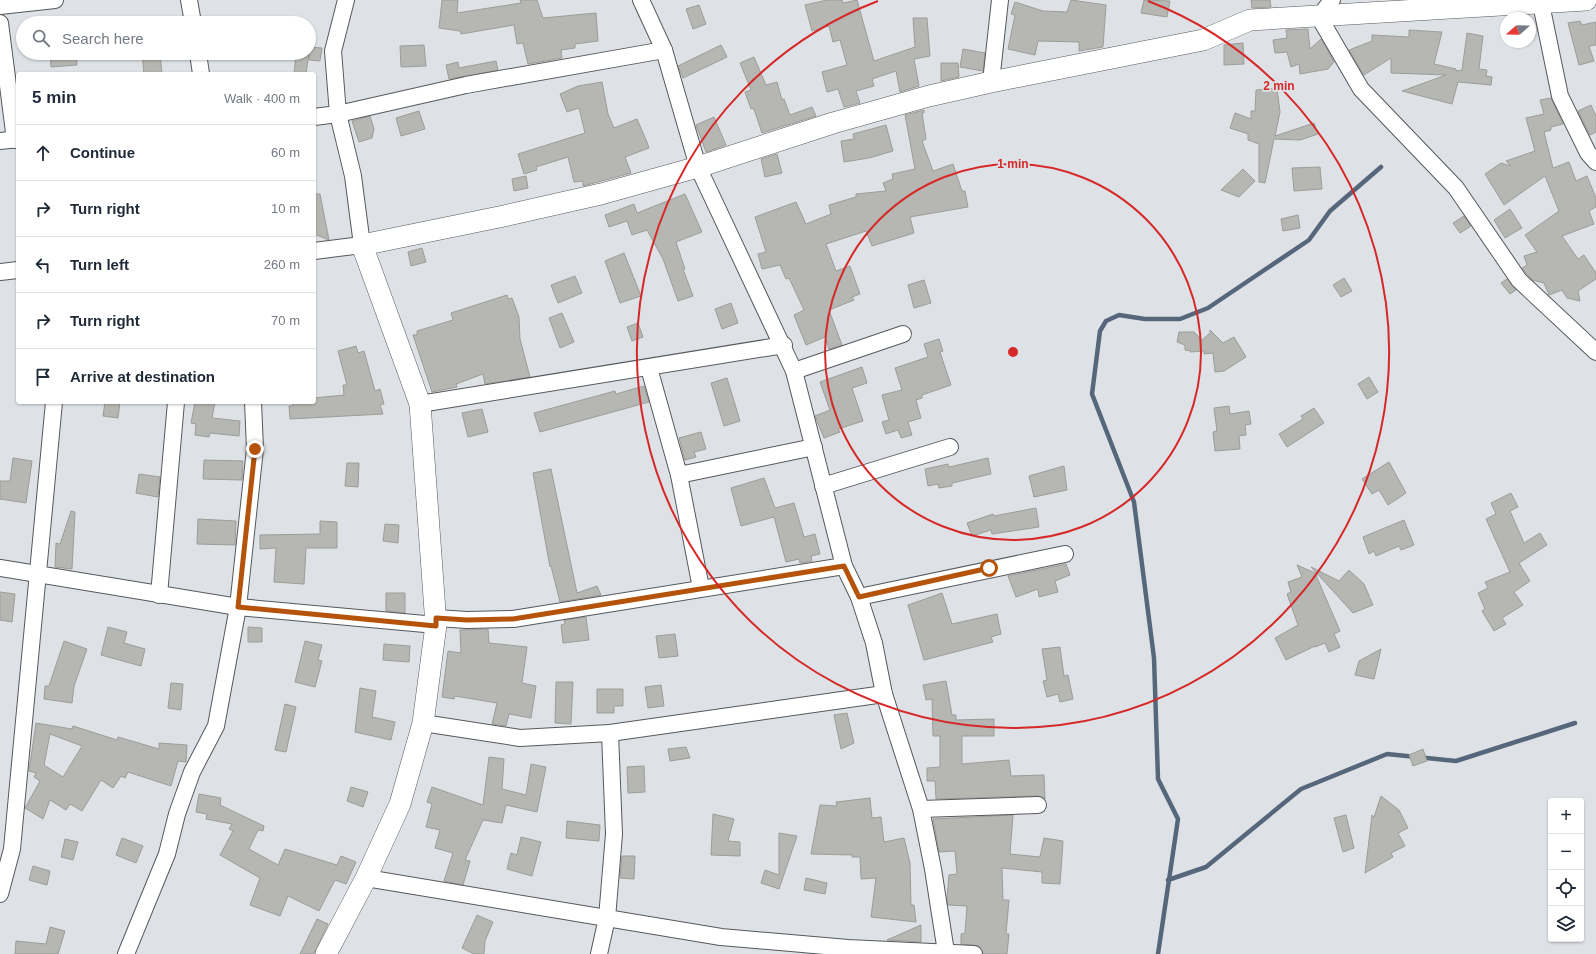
<!DOCTYPE html>
<html lang="en">
<head>
<meta charset="utf-8">
<style>
  :root { --surface:#fff; --page:#f2f2f3; --text:#1f2937; --muted:#747a83; --line:#e0e1e3 }
  body { margin:0; font-family:Arial,sans-serif; background:var(--page); color:var(--text) }
  .controls { position:absolute; right:12px; bottom:12px; display:grid; overflow:hidden; border-radius:4px; box-shadow:0 1px 3px #0004 }
  .controls button { width:36px; height:36px; display:grid; place-items:center; padding:0; border:0; border-bottom:1px solid var(--line); background:var(--surface); color:var(--text); font:20px sans-serif }
  .compass { position:absolute; left:1500px; top:12px; width:36px; height:36px; border-radius:50%; background:var(--surface); box-shadow:0 1px 3px #0004; rotate:250deg }
  .stop { position:absolute; width:12px; height:12px; margin:-9px; border:3px solid #b45309; border-radius:50%; background:#fff }
  .stop.end { background:#b45309; border-color:#fff; box-shadow:0 1px 4px #0008 }
  .list { margin:0; padding:0; list-style:none }
  h2 { display:flex; justify-content:space-between; align-items:center; height:52px; margin:0; padding:0 16px; font-size:17px }
  h2 small { font-size:13px; font-weight:400; color:var(--muted) }
  .list li { display:grid; grid-template-columns:26px 1fr auto; gap:12px; align-items:center; box-sizing:border-box; height:56px; padding:0 16px; border-top:1px solid var(--line) }
  .list b { display:block; font-size:15px; white-space:nowrap }
  .list em { font-size:13px; font-style:normal; color:var(--muted) }
  .icon { flex:none; width:22px; height:22px; fill:none; stroke:currentColor; stroke-width:2; stroke-linecap:round; stroke-linejoin:round }
  .map { position:relative; flex:none; width:1596px; height:954px; overflow:hidden }
  .search { position:absolute; background:var(--surface); box-shadow:0 1px 3px #0004; left:16px; top:16px; width:300px; height:44px; display:flex; align-items:center; gap:10px; box-sizing:border-box; padding:0 14px; border-radius:22px; color:var(--muted); font-size:15px }
  .panel { position:absolute; background:var(--surface); box-shadow:0 1px 3px #0004; left:16px; top:72px; width:300px; height:332px; border-radius:4px }
  .map>svg:first-child { display:block }
  .lines { fill:none; stroke-linecap:round; stroke-linejoin:round }
  .stream { stroke:#56677c; stroke-width:4.5 }
  .building { fill:#b6b7b2; stroke:#9c9d98; fill-rule:evenodd }
  .minor-casing { stroke:#55595c; stroke-width:18 }
  .tertiary-casing { stroke:#55595c; stroke-width:22 }
  .minor { stroke:#fff; stroke-width:16 }
  .tertiary { stroke:#fff; stroke-width:21 }
  .route { stroke:#b45309; stroke-width:5 }
  .ring { fill:none; stroke:#d62828; stroke-width:2 }
  .centre { fill:#d62828; stroke:#dee2e6; stroke-width:2 }
  .ring-label { font-size:12px; text-anchor:middle; font-weight:bold; fill:#d62828; stroke:#dee2e6; stroke-width:3.5; stroke-linejoin:round; paint-order:stroke }
</style>
</head>
<body>
<div class="map">
<svg width="1596" height="954" viewBox="0 0 1596 954">
  <rect width="100%" height="100%" fill="#dee2e6"/>
  <g class="lines">
    <!-- stream -->
    <g class="stream">
      <path d="M1168,880L1206,867L1301,789L1387,754L1456,761L1575,723"/>
      <path d="M1158,954L1178,819L1158,779L1154,658L1134,502L1092,394L1100,331L1106,321L1119,315L1145,319H1180L1208,308L1309,240L1330,211L1381,167"/>
    </g>
  </g>
  <!-- building -->
  <g class="building">
    <path d="M442,0H458L457,13L521,3L520,0H537L543,18L596,13L598,41L575,44V48L561,50L562,58L528,64L523,43L517,44L514,25L461,34L460,31L439,28Z"/>
    <path d="M827,0H842L843,3L857,0L874,61L915,47L913,18H927L930,56L914,59L919,86L900,92L896,71L872,79L874,86L856,91L860,103L844,107L838,89L827,92L822,72L847,65L840,40L833,42L829,26L812,31L805,5Z"/>
    <path d="M1071,0L1106,5L1103,47L1079,51V42L1038,41L1035,55L1008,49L1015,15L1011,14L1015,2L1043,11L1067,12Z"/>
    <path d="M1144,0L1170,1L1167,17L1141,13Z"/>
    <path d="M1251,0H1270L1271,7L1252,8Z"/>
    <path d="M699,5L706,24L693,29L686,9Z"/>
    <path d="M1580,21L1582,25L1596,22V45L1589,46L1594,61L1579,65L1568,23Z"/>
    <path d="M1308,29L1310,49L1321,39L1334,62L1328,69L1300,74L1299,64L1291,67L1287,52L1275,53L1273,40L1287,38L1286,30Z"/>
    <path d="M1409,30L1442,32L1434,64L1456,69V71L1462,70L1467,33L1483,36L1479,69L1487,70L1486,76L1492,77L1491,85L1458,82L1452,104L1402,91L1446,75L1391,73V58L1364,75L1349,50L1372,41V35L1409,37Z"/>
    <path d="M1243,43L1244,64L1224,65V45Z"/>
    <path d="M424,45L426,66L401,67L400,46Z"/>
    <path d="M721,45L727,57L683,78L678,66Z"/>
    <path d="M309,47L322,48L320,61L309,60Z"/>
    <path d="M963,49L985,53L983,71L960,67Z"/>
    <path d="M50,53H76L77,65L51,67Z"/>
    <path d="M142,53H160L162,74H144Z"/>
    <path d="M296,53H309L306,74H294Z"/>
    <path d="M754,57L766,85L777,82L782,100L784,99L790,115L812,107L816,116L762,133L755,112L753,108L751,109L745,92L751,90L740,63Z"/>
    <path d="M496,61L498,70L449,79L446,65L458,62L459,68Z"/>
    <path d="M941,63H958L959,77L941,81Z"/>
    <path d="M602,82L608,114L614,128L637,119L647,142L649,148L625,157L631,173L583,186V181L574,182L568,157L536,167L537,170L524,174L518,154L585,133L579,108L567,112L560,94L578,86Z"/>
    <path d="M1277,88L1280,112L1275,136L1314,123L1318,134L1300,140L1274,139L1265,183L1259,182V144L1248,140V134L1230,128L1235,113L1251,119V111H1255L1256,90Z"/>
    <path d="M1551,98L1563,124L1551,127V130L1544,132L1553,168L1569,162L1576,181L1587,176L1596,198V207L1589,211L1594,224L1562,236L1578,259L1584,255L1596,273V279L1578,291L1580,301L1567,298L1562,290L1549,295L1544,283L1532,280L1522,268L1527,265L1524,256L1537,252L1525,235L1559,211L1545,176L1504,205L1485,174L1501,163L1511,166L1506,161L1535,151L1526,118L1544,114L1540,100Z"/>
    <path d="M1591,105L1596,116V132L1590,135L1578,111Z"/>
    <path d="M924,110V113H922L926,139L922,141L933,171L953,164L962,191H965L968,207L910,217L914,233L872,246L866,231L826,244L836,271L850,266L860,294L852,297L854,300L829,310L842,345L829,349L825,337L806,345L794,315L804,310L789,278L786,279L780,265L762,269L758,254L766,252L755,217L796,202L806,224L831,214L829,205L856,197V194L886,191L883,183L893,179L892,174L915,169L905,115Z"/>
    <path d="M419,111L425,129L401,136L396,118Z"/>
    <path d="M370,116L374,129L372,138L359,142L352,121Z"/>
    <path d="M714,117L726,145L706,152L696,125Z"/>
    <path d="M886,125L893,151L869,158L844,162L841,141L854,139L853,134Z"/>
    <path d="M777,154L782,173L765,177L761,159Z"/>
    <path d="M1320,167L1322,189L1294,191L1292,168Z"/>
    <path d="M1243,169L1255,181L1239,197L1221,190Z"/>
    <path d="M526,176L528,188L514,191L512,179Z"/>
    <path d="M314,194H320L329,240L314,234Z"/>
    <path d="M685,194L702,232L676,242L685,269H683L693,296L678,301L663,259L647,230L632,235L627,221L609,227L605,215L634,204L637,213Z"/>
    <path d="M1510,209L1522,228L1505,238L1494,220Z"/>
    <path d="M1298,215L1300,228L1283,231L1281,219Z"/>
    <path d="M1464,216L1471,226L1460,233L1453,223Z"/>
    <path d="M422,248L426,262L411,266L408,252Z"/>
    <path d="M624,253L641,296L620,303L605,261Z"/>
    <path d="M575,276L582,293L558,303L551,285Z"/>
    <path d="M1344,278L1352,291L1341,297L1333,285Z"/>
    <path d="M1507,279L1516,290L1510,294L1501,283Z"/>
    <path d="M924,280L931,303L914,308L908,285Z"/>
    <path d="M507,295L508,299L512,298L519,317L520,339L530,377L485,384L483,374L456,384L457,387L432,392L413,335H417V331L453,320L451,313Z"/>
    <path d="M731,303L738,323L722,329L715,309Z"/>
    <path d="M562,313L574,342L560,348L549,318Z"/>
    <path d="M638,323L643,337L632,341L627,327Z"/>
    <path d="M1210,330L1223,343L1234,337L1246,357L1224,371L1215,372L1213,353L1204,354V351L1190,352L1191,351L1185,350V345L1177,342L1179,332H1194L1202,340L1210,333Z"/>
    <path d="M939,339L943,351L940,352L951,385L922,395V398L916,400L921,418L908,422L912,435L901,438L898,430L886,434L882,422L889,420L882,395L902,390L895,368L928,357L924,344Z"/>
    <path d="M356,346L358,353L364,351L375,391L380,389L384,404L380,405L383,414L290,419L289,406H293V402H314V398L344,395L343,385H347L338,351Z"/>
    <path d="M862,367L867,383L852,388L863,421L838,429L840,432L824,438L815,416L830,410L820,382Z"/>
    <path d="M1369,377L1378,392L1367,399L1358,384Z"/>
    <path d="M727,378L740,421L724,426L711,383Z"/>
    <path d="M644,386L649,402L540,432L534,413L615,391L616,394Z"/>
    <path d="M105,402H120L118,418L103,416Z"/>
    <path d="M195,402H215L212,418L240,421L239,436L210,433L209,437L195,435L196,424L191,423Z"/>
    <path d="M1229,406L1230,414L1249,411L1251,424L1245,425L1246,435L1239,436L1240,449L1215,451L1213,432L1217,431L1214,408Z"/>
    <path d="M1314,408L1324,423L1287,447L1279,434L1303,419L1301,416Z"/>
    <path d="M482,409L488,432L468,437L462,413Z"/>
    <path d="M701,432L706,449L694,452L696,457L685,460L679,438Z"/>
    <path d="M13,458L32,461L26,503L0,499V481H10Z"/>
    <path d="M988,458L991,474L952,483V486L939,488L938,484L928,486L925,469L948,464L949,467Z"/>
    <path d="M204,460L243,461L242,480L203,479Z"/>
    <path d="M1389,462L1406,493L1388,505L1379,490L1372,494L1362,479Z"/>
    <path d="M347,463H359L358,487L345,486Z"/>
    <path d="M1064,466L1067,490L1034,497L1029,476Z"/>
    <path d="M551,469L577,593L597,586L601,595L560,602L551,566L550,567L533,473Z"/>
    <path d="M139,474L160,477L158,497L136,493Z"/>
    <path d="M764,478L775,508L794,503L804,537L815,534L820,554L811,556L812,561L800,563L799,559L786,562L774,517L741,526L731,488Z"/>
    <path d="M1511,493L1518,507L1510,511L1524,543L1540,533L1547,545L1519,563L1530,581L1514,592L1523,605L1502,618L1506,624L1494,631L1482,611L1485,609L1478,593L1488,588L1485,582L1510,572L1486,519L1496,514L1491,503Z"/>
    <path d="M1036,508L1039,527L992,534L991,530L972,536L967,523L993,514L994,516Z"/>
    <path d="M71,511L75,512L72,569L55,567L56,543L60,544Z"/>
    <path d="M198,519L236,521L235,545L197,544Z"/>
    <path d="M1404,520L1414,545L1401,550L1399,546L1376,556L1374,551L1369,554L1363,537Z"/>
    <path d="M320,521L337,522V548H306L304,584L274,582L276,548L260,549V535L320,534Z"/>
    <path d="M385,524L399,525L398,543L383,541Z"/>
    <path d="M1066,564L1070,575L1055,581L1058,592L1039,597L1038,589L1016,597L1008,576Z"/>
    <path d="M1297,565L1315,573L1340,631L1334,634L1340,647L1329,652L1325,643L1315,647V646L1286,660L1275,638L1298,625L1287,594L1291,592L1288,582L1302,577Z"/>
    <path d="M1311,567L1339,581L1349,570L1364,584L1373,605L1353,613Z"/>
    <path d="M0,592L15,594L12,622L0,620Z"/>
    <path d="M386,593H405V613L386,611Z"/>
    <path d="M942,593L952,624L997,614L1001,634L991,637L993,642L924,660L908,605Z"/>
    <path d="M586,617L589,640L563,643L561,625L565,624L564,620Z"/>
    <path d="M108,627L127,632L124,643L145,649L141,666L101,655Z"/>
    <path d="M248,627L262,628V642H248Z"/>
    <path d="M488,629L489,643L527,647L522,683L536,686L531,718L509,714L506,726L492,724L497,703L455,696L454,699L442,697L448,651L461,653L460,630Z"/>
    <path d="M675,634L678,656L659,658L656,636Z"/>
    <path d="M64,641L87,649L74,686L72,703L44,699L45,686H49Z"/>
    <path d="M305,641L322,645L318,660L322,661L315,687L295,682Z"/>
    <path d="M384,644L410,646L409,662L383,660Z"/>
    <path d="M1060,647L1064,676L1068,675L1073,699L1060,702L1058,694L1047,697L1043,681L1047,680L1042,649Z"/>
    <path d="M1381,649L1374,679L1355,675L1359,661Z"/>
    <path d="M946,681L952,715H956V720L994,719V736H962V764L1009,760L1011,776L1044,775L1045,799L1038,796L936,799L935,781H927V768L940,767V736H933L932,699L926,700L923,685Z"/>
    <path d="M556,682H573L571,724L555,723Z"/>
    <path d="M171,683L183,684L181,710L168,708Z"/>
    <path d="M661,685L664,706L648,708L645,687Z"/>
    <path d="M360,688L376,691L372,717L395,722L391,740L355,732Z"/>
    <path d="M597,689H623V706H614V713H597Z"/>
    <path d="M285,704L296,707L286,752L275,750Z"/>
    <path d="M847,713L854,743L841,749L834,715Z"/>
    <path d="M36,723L72,729L73,726L117,740L118,737L159,749V743L187,745L186,762L178,761L171,786L128,772L125,778L121,776L113,788L101,780L82,811L70,804L66,810L50,800L43,819L25,808L40,781L34,777L36,773L29,771ZM50,734L82,746L63,777L44,765Z"/>
    <path d="M686,747L690,758L670,761L668,749Z"/>
    <path d="M1423,749L1427,761L1413,766L1409,755Z"/>
    <path d="M489,757L504,759L502,789L526,795L531,764L546,767L537,812L506,805L502,823L483,820L465,860L470,861L463,885L444,881L453,853L435,848L440,830L426,827L432,804L427,802L432,787L483,805Z"/>
    <path d="M644,766L645,792L628,793L627,767Z"/>
    <path d="M351,787L368,792L363,807L347,801Z"/>
    <path d="M199,794L221,798L220,805L264,826L263,831L258,830L249,849L278,865L285,849L337,865L341,856L356,862L346,884L335,880L319,911L288,896L280,916L250,905L260,878L220,855L233,831L229,829L232,824L206,819L207,814L196,812Z"/>
    <path d="M1381,796L1399,810L1408,828L1398,833L1405,846L1391,853L1393,857L1365,873L1372,815L1374,817Z"/>
    <path d="M870,798L872,818L881,817L884,842L904,838L910,863L911,905H914L916,922L871,917L876,878L861,879L860,857H852L853,855L811,854L820,805L837,806L836,802Z"/>
    <path d="M713,814L734,819L728,841L740,842V856L711,855Z"/>
    <path d="M1013,815L1010,854L1040,857L1044,838L1063,841L1060,884L1042,883V872L1002,868L1003,900H1009L1006,934H1009L1007,954H983L979,946L961,944V934L965,933L967,906L948,905L947,899L949,875L957,874L955,851L939,852L933,819Z"/>
    <path d="M1346,815L1354,848L1343,852L1334,818Z"/>
    <path d="M567,821L600,825L599,841L566,838Z"/>
    <path d="M779,833L797,836L779,889L761,883L765,870L779,875Z"/>
    <path d="M521,837L541,842L532,876L507,869L511,853L517,855Z"/>
    <path d="M122,838L143,846L136,863L116,855Z"/>
    <path d="M65,839L78,842L73,860L61,857Z"/>
    <path d="M622,856H635L634,879L620,878Z"/>
    <path d="M33,866L50,871L47,885L29,880Z"/>
    <path d="M806,878L827,883L825,894L804,890Z"/>
    <path d="M477,915L493,922L485,941L484,954H474L462,948Z"/>
    <path d="M317,919L328,924L314,954H300Z"/>
    <path d="M921,925V942L887,940Z"/>
    <path d="M50,927L65,931L58,954H15L16,941L46,944Z"/>
  </g>
  <g class="lines">
    <!-- minor casing -->
    <g class="minor-casing">
      <g id="minor">
        <path d="M189,0L193,23"/>
        <path d="M641,0L664,50L698,167L794,371L844,566L859,597L874,643L884,694L921,809L933,869L946,952"/>
        <path d="M1332,0L1319,17L1361,89L1456,188L1519,280L1596,352"/>
        <path d="M1541,4L1560,96L1588,153L1596,162"/>
        <path d="M0,6L55,0"/>
        <path d="M0,23L15,140"/>
        <path d="M198,53L201,74"/>
        <path d="M991,82L1000,0"/>
        <path d="M314,117L338,114L466,85L664,50"/>
        <path d="M0,141L18,139"/>
        <path d="M314,251L362,245L353,176L338,114L333,51L346,0"/>
        <path d="M0,272L18,270"/>
        <path d="M649,368L679,475L701,588"/>
        <path d="M794,371L903,334"/>
        <path d="M420,404L784,345"/>
        <path d="M679,475L814,447"/>
        <path d="M823,486L950,447"/>
        <path d="M0,568L238,607L436,625"/>
        <path d="M159,595L176,402"/>
        <path d="M859,597L1065,554"/>
        <path d="M436,618L467,620L513,619L844,566"/>
        <path d="M423,723L520,738L610,733L884,694"/>
        <path d="M921,809L1038,805"/>
        <path d="M366,878L721,937L848,948L974,954"/>
        <path d="M0,894L12,849L54,402"/>
        <path d="M126,954L167,854L177,814L192,772L216,726L238,607L255,449L253,402"/>
        <path d="M599,954L607,918L614,834L610,733"/>
      </g>
    </g>
    <!-- tertiary casing -->
    <g class="tertiary-casing">
      <path id="tertiary" d="M326,954L366,878L400,804L423,723L436,625L420,404L362,245L504,216L601,194L698,167L833,123L929,96L991,82L1203,40L1250,20L1586,0"/>
    </g>
    <!-- minor -->
    <use href="#minor" class="minor"/>
    <!-- tertiary -->
    <use href="#tertiary" class="tertiary"/>
  </g>
  <g class="lines">
    <!-- route -->
    <path class="route" d="M255,449L238,607L436,626V618L467,620L513,619L844,566L859,597L989,568"/>
  </g>
  <!-- distance rings -->
  <g class="ring">
    <circle cx="1013" cy="352" r="188"/>
    <path d="M1148 1A376 376 0 1 1 878 1"/>
  </g>
  <circle cx="1013" cy="352" r="6" class="centre"/>
  <g class="ring-label">
    <text x="1279" y="90">2 min</text>
    <text x="1013" y="168">1 min</text>
  </g>
</svg>
<div class="controls">
<button>+</button>
<button>−</button>
<button><svg class="icon" aria-label="locate" viewBox="0 0 24 24"><circle cx="12" cy="12" r="6"/><path d="M12 2v4M12 18v4M2 12h4M18 12h4"/></svg></button>
<button><svg class="icon" aria-label="layers" viewBox="0 0 24 24"><path d="M12 4l9 5-9 5-9-5zM3 14l9 5 9-5"/></svg></button>
</div>
<svg class="compass" viewBox="-18 -18 36 36"><path d="M0-13l5 13h-10z" fill="#e53935"/><path d="M0 13l5-13h-10z" fill="#747a83"/></svg>
<div class="stop" style="left:989px;top:568px"></div>
<div class="stop end" style="left:255px;top:449px"></div>
<div class="search"><svg class="icon" aria-label="search" viewBox="0 0 24 24"><circle cx="10" cy="10" r="6"/><path d="M15 15l6 6"/></svg>Search here</div>
<section class="panel">
<h2>5 min<small>Walk · 400 m</small></h2>
<ul class="list">
<li><svg class="icon" aria-label="ahead" viewBox="0 0 24 24"><path d="M12 20V5M6 11l6-6 6 6"/></svg><div><b>Continue</b></div><em>60 m</em></li>
<li><svg class="icon" aria-label="right" viewBox="0 0 24 24"><path d="M7 20v-9h11M14 6l5 5-5 5"/></svg><div><b>Turn right</b></div><em>10 m</em></li>
<li><svg class="icon" aria-label="left" viewBox="0 0 24 24"><path d="M17 20v-9H6M10 6l-5 5 5 5"/></svg><div><b>Turn left</b></div><em>260 m</em></li>
<li><svg class="icon" aria-label="right" viewBox="0 0 24 24"><path d="M7 20v-9h11M14 6l5 5-5 5"/></svg><div><b>Turn right</b></div><em>70 m</em></li>
<li><svg class="icon" aria-label="arrive" viewBox="0 0 24 24"><path d="M6 21V4h12l-3 4 3 4H6"/></svg><div><b>Arrive at destination</b></div></li>
</ul>
</section>
</div>
</body>
</html>
